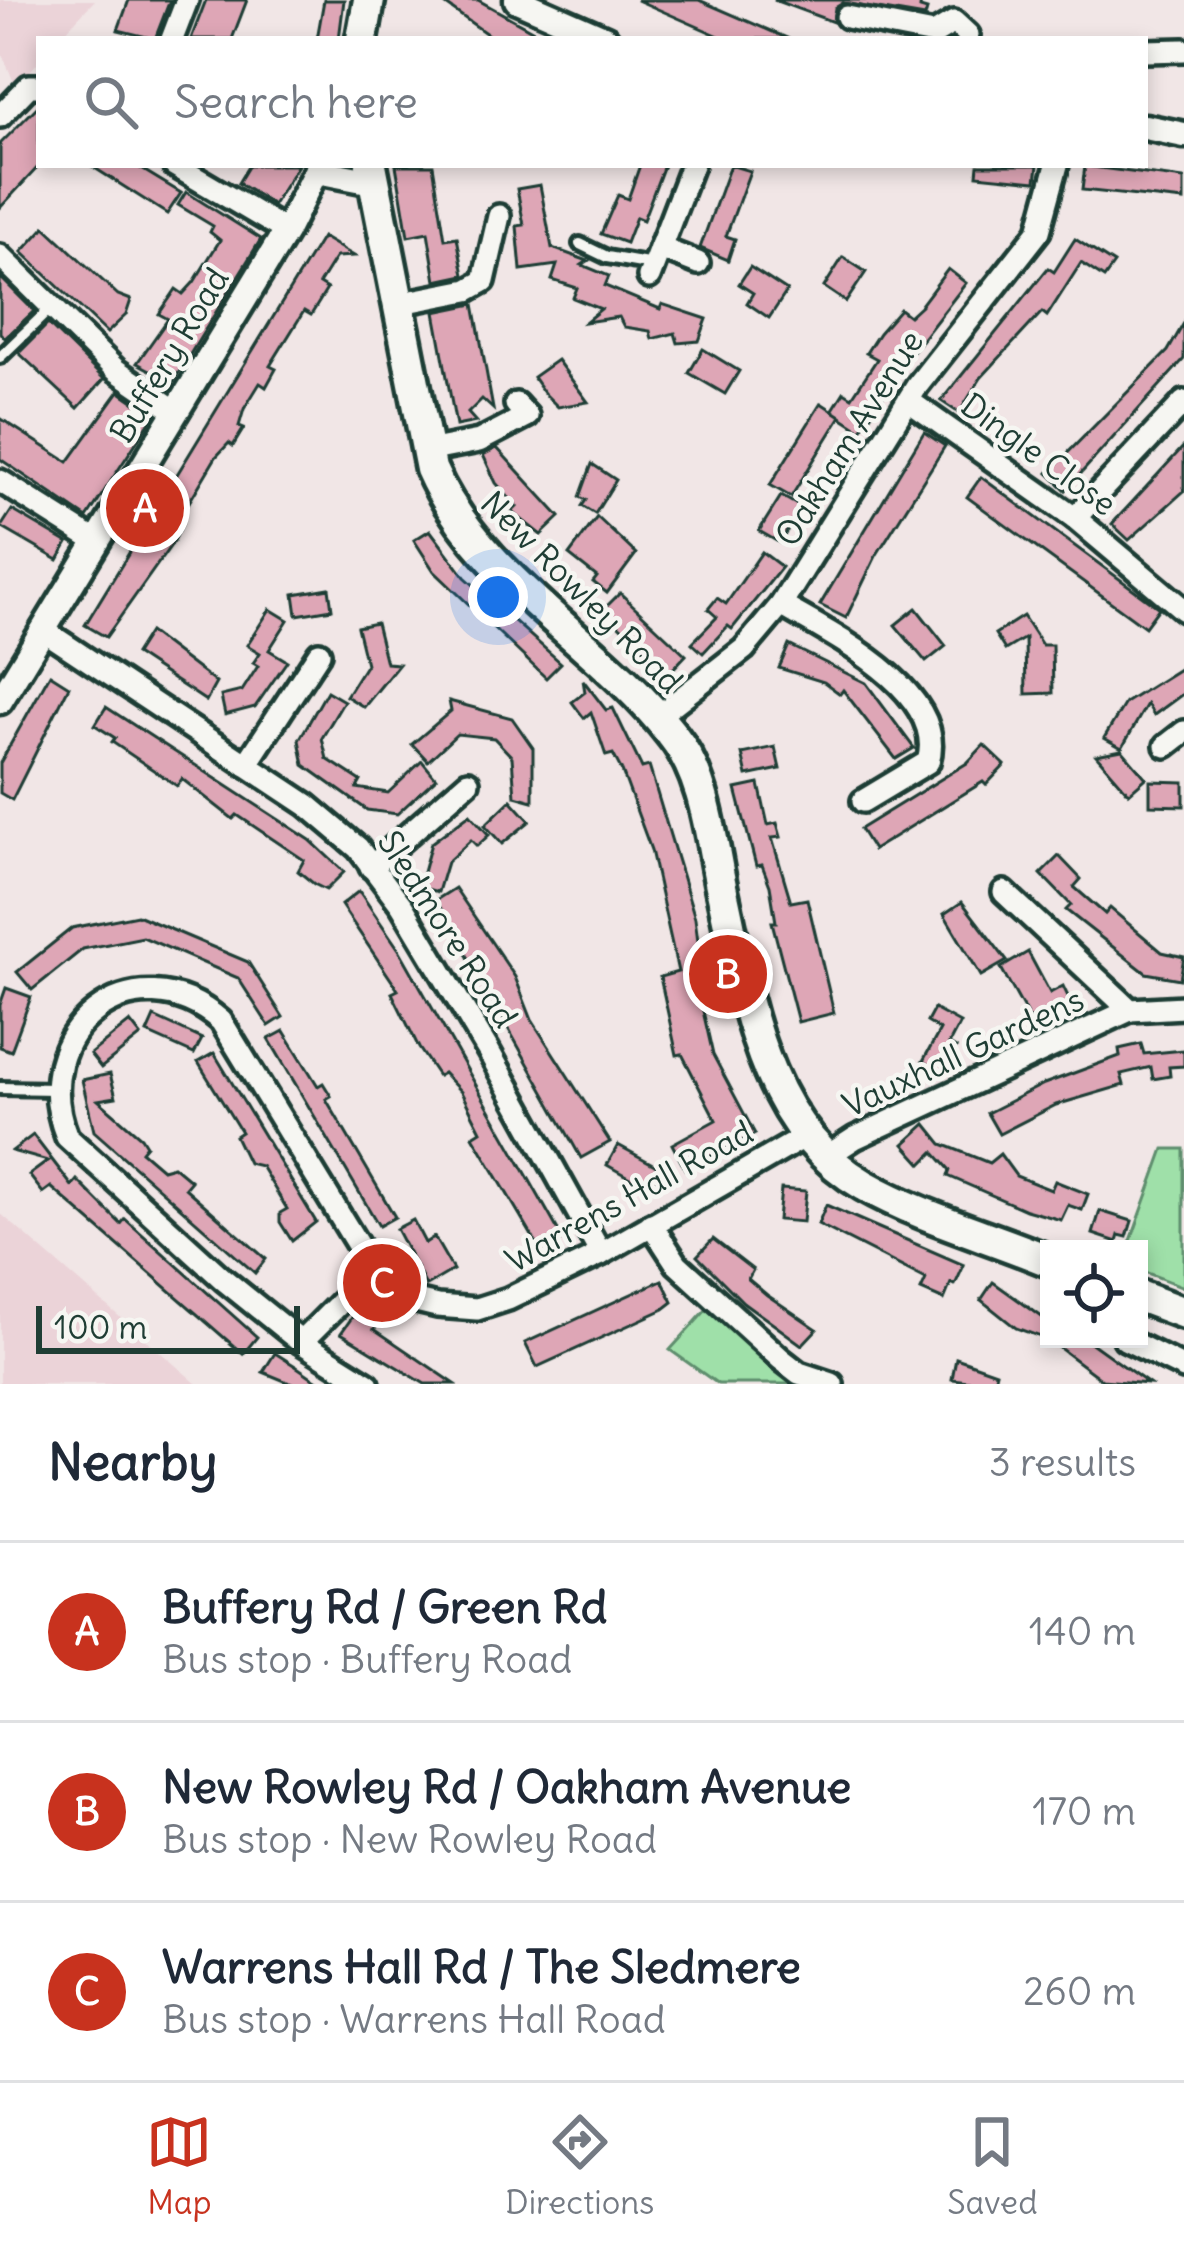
<!DOCTYPE html>
<html lang="en">
<head>
<meta charset="utf-8">
<style>
  :root { --surface:#fff; --page:#f6f6f7; --text:#1f2937; --muted:#747a83; --line:#e0e1e3; --accent:#c8321e }
  body { margin:0; font-family:Delius,sans-serif; background:var(--page); color:var(--text) }
  .controls { position:absolute; right:36px; bottom:36px; display:grid; overflow:hidden; border-radius:0px; box-shadow:0 6px 18px #0003 }
  .controls button { width:108px; height:108px; display:grid; place-items:center; padding:0; border:0; border-bottom:3px solid var(--line); background:var(--surface); color:var(--text); font:60px sans-serif }
  .scale { position:absolute; left:36px; bottom:30px; width:264px; box-sizing:border-box; padding-left:12px; border:6px solid #1f3d34; border-top:0; font-size:33px; line-height:42px; white-space:nowrap; color:#1f3d34; -webkit-text-stroke:9px #f6f6f2; paint-order:stroke }
  .you { position:absolute; left:498px; top:597px; width:42px; height:42px; margin:-30px; border:9px solid #fff; border-radius:50%; background:#1a73e8; box-shadow:0 0 0 18px #1a73e833 }
  .badge { display:grid; place-items:center; width:78px; height:78px; border-radius:50%; background:var(--accent); color:#fff; font-size:39px; font-weight:700 }
  .pin { position:absolute; translate:-50% -50%; border:6px solid #fff; box-shadow:0 3px 12px #0006 }
  .list { margin:0; padding:0; list-style:none }
  h2 { display:flex; justify-content:space-between; align-items:center; height:156px; margin:0; padding:0 48px; font-size:51px }
  h2 small { font-size:39px; font-weight:400; color:var(--muted) }
  .list li { display:grid; grid-template-columns:78px 1fr auto; gap:36px; align-items:center; box-sizing:border-box; height:180px; padding:0 48px; border-top:3px solid var(--line) }
  .list b { display:block; font-size:45px; white-space:nowrap }
  .list p { margin:0; font-size:39px; white-space:nowrap; color:var(--muted) }
  .list em { font-size:39px; font-style:normal; color:var(--muted) }
  .icon { flex:none; width:66px; height:66px; fill:none; stroke:currentColor; stroke-width:2; stroke-linecap:round; stroke-linejoin:round }
  .map { position:relative; flex:none; width:1184px; height:1384px; overflow:hidden }
  .search { position:absolute; background:var(--surface); box-shadow:0 6px 18px #0003; left:36px; right:36px; top:36px; height:132px; display:flex; align-items:center; gap:30px; box-sizing:border-box; padding:0 42px; border-radius:0px; color:var(--muted); font-size:45px }
  .sheet { height:696px; background:var(--surface) }
  nav { display:flex; justify-content:space-around; align-items:center; box-sizing:border-box; height:168px; border-top:3px solid var(--line); background:var(--surface); font-size:33px; color:var(--muted) }
  nav a { display:grid; justify-items:center; gap:6px }
  nav .on { color:var(--accent) }
  .map>svg:first-child { display:block }
  .built { fill:#ebd3d8 }
  .green { fill:#9fe0a9; stroke:#5f8e6e; stroke-width:3 }
  .building { fill:#dea6b6; stroke:#1f3d34; stroke-width:3 }
  .lines { fill:none; stroke-linecap:round; stroke-linejoin:round }
  .service-casing { stroke:#1f3d34; stroke-width:20 }
  .minor-casing { stroke:#1f3d34; stroke-width:30 }
  .tertiary-casing { stroke:#1f3d34; stroke-width:33 }
  .secondary-casing { stroke:#1f3d34; stroke-width:39 }
  .service { stroke:#f6f6f2; stroke-width:10 }
  .minor { stroke:#f6f6f2; stroke-width:21 }
  .tertiary { stroke:#f6f6f2; stroke-width:24 }
  .secondary { stroke:#f6f6f2; stroke-width:30 }
  .labels { text-anchor:middle; dominant-baseline:central; stroke-width:9; stroke-linejoin:round; paint-order:stroke }
  .street-label { font-size:33px; fill:#1f3d34; stroke:#f6f6f2 }
</style>
</head>
<body>
<div class="map">
<svg width="1184" height="1384" viewBox="0 0 1184 1384">
  <rect width="100%" height="100%" fill="#f1e6e6"/>
  <filter id="ink" filterUnits="userSpaceOnUse"><feTurbulence type="fractalNoise" baseFrequency=".00833" numOctaves="2"/><feDisplacementMap in="SourceGraphic" scale="24" xChannelSelector="R" yChannelSelector="G"/><feConvolveMatrix kernelMatrix="1 2 1 2 8 2 1 2 1" color-interpolation-filters="sRGB"/></filter>
  <g filter="url(#ink)">
    <!-- built -->
    <g class="built">
      <path d="M0,0H95L58,39H39V61L16,87L0,49Z"/>
      <path d="M0,1213L197,1384H0Z"/>
    </g>
    <!-- green -->
    <g class="green">
      <path d="M1164,1149H1184V1287L1139,1270V1249H1128Z"/>
      <path d="M708,1308L770,1365L809,1384H718L670,1350Z"/>
    </g>
    <!-- building -->
    <g class="building">
      <path d="M129,0H170L155,39L118,30Z"/>
      <path d="M206,0H247L232,39H191Z"/>
      <path d="M324,0H344L339,39H317Z"/>
      <path d="M439,0H478L548,39H494Z"/>
      <path d="M637,0H699L789,39H726Z"/>
      <path d="M774,0H921L920,8L927,10L925,17L843,3L835,8L833,22Z"/>
      <path d="M39,105V166L0,208V144Z"/>
      <path d="M90,165H135L181,193L167,214Z"/>
      <path d="M249,165H298L273,205L238,183Z"/>
      <path d="M396,165H433L445,239L457,237L464,275L436,281L428,232L408,236Z"/>
      <path d="M640,165H664L643,220L636,217L626,243L601,234L618,195L628,199Z"/>
      <path d="M730,165L750,171L726,236L735,239L728,260L700,248Z"/>
      <path d="M978,165H1038L1036,181L977,175Z"/>
      <path d="M1085,166L1184,179V201L1082,190Z"/>
      <path d="M540,185L552,248L588,261L582,265L609,276L605,286L660,309L662,304L707,319L699,341L678,343L675,333L652,339L650,331L624,327L619,317L585,322L601,309L573,298L577,288L552,280L557,265L521,270L517,226L524,225L517,189Z"/>
      <path d="M186,192L261,239L173,382L137,363L168,319L159,314L172,295L176,289L183,294L194,282L220,240L210,232L213,226L178,205Z"/>
      <path d="M45,227L118,295L131,300L126,315L107,333L22,252Z"/>
      <path d="M322,237L354,256L336,257L332,263L319,284L327,289L311,315L304,311L270,366L276,369L266,387L260,383L244,409L239,426L244,428L233,446L229,443L216,457L179,519L183,522L174,541L106,637L85,625Z"/>
      <path d="M1075,239L1114,264L1104,278L1081,263L1047,316L1042,312L981,378L959,413L941,401L1048,268L1054,272Z"/>
      <path d="M843,257L866,272L846,302L824,287Z"/>
      <path d="M750,267L787,291L769,318L747,303L753,293L739,284Z"/>
      <path d="M948,269L966,283L913,351L861,430L832,411L844,392L852,397L877,359L866,353L879,333L900,309L909,316L921,305Z"/>
      <path d="M0,277L34,311L5,338L0,333Z"/>
      <path d="M474,304L493,409L482,399L468,413L476,422L456,426L435,312Z"/>
      <path d="M1184,323V359L1066,490L1048,473L1168,351Z"/>
      <path d="M48,324L104,379L78,408L19,353Z"/>
      <path d="M703,349L739,371L725,394L689,373Z"/>
      <path d="M557,360L588,402L558,407L544,393L533,377Z"/>
      <path d="M119,391L154,415L87,518L0,459V418L68,462Z"/>
      <path d="M821,403L841,416L791,497L770,485Z"/>
      <path d="M924,432L945,446L876,556L846,618L820,605Z"/>
      <path d="M1184,446V491L1129,540L1112,524Z"/>
      <path d="M497,448L560,517L541,535L512,512L517,507L496,483L483,455Z"/>
      <path d="M592,464L616,480L595,514L582,506L586,500L580,497Z"/>
      <path d="M981,477L1159,608L1145,627L967,497Z"/>
      <path d="M781,496L801,507L780,543L759,531Z"/>
      <path d="M12,510L68,543L58,560L1,527Z"/>
      <path d="M597,517L636,554L607,593L593,582L597,577L569,555Z"/>
      <path d="M430,530L465,577L561,663L546,678L434,571L414,540Z"/>
      <path d="M762,552L782,567L732,629L728,626L703,653L692,643L717,617L708,609L717,598L726,604Z"/>
      <path d="M329,588L332,609L297,615L294,594Z"/>
      <path d="M620,593L686,655L669,673L603,610Z"/>
      <path d="M916,608L946,646L926,662L895,625Z"/>
      <path d="M270,609L288,620L269,650L287,661L255,707L225,715L221,696L242,691L258,666L253,663L260,653L247,645Z"/>
      <path d="M1023,616L1042,645H1052L1053,693L1026,694L1025,638L1005,650L995,634Z"/>
      <path d="M376,623L386,663L399,664L364,707L346,696L366,664L357,627Z"/>
      <path d="M149,632L216,683L206,701L135,654Z"/>
      <path d="M789,645L866,683L914,748L896,759L843,690L840,694L824,682L779,668Z"/>
      <path d="M1184,666V693L1154,715L1147,704L1122,748L1104,738L1125,703Z"/>
      <path d="M50,674L69,686L12,800L0,793V763Z"/>
      <path d="M583,680L606,710L613,708L642,768L649,766L695,918L700,956L691,958L713,1055L755,1134L685,1169L672,1144L716,1120L682,1054L677,1055L660,977L678,972L651,850L622,771L613,754L606,756L591,712L584,718L572,702L585,692Z"/>
      <path d="M327,691L344,701L322,738L327,759L361,781L357,788L388,793L422,761L436,778L397,814L367,810L304,765L299,740Z"/>
      <path d="M449,701L512,718L533,748V801L515,796L512,757L494,738L457,734L428,761L412,744L451,711Z"/>
      <path d="M106,707L310,840L344,872L326,890L314,884L298,871L304,860L237,815L233,819L182,779L177,786L112,742L115,738L95,725Z"/>
      <path d="M984,745L1005,765L986,785L983,782L873,850L860,829L967,763Z"/>
      <path d="M775,747L780,769L747,776L742,754Z"/>
      <path d="M1122,750L1146,778L1129,793L1096,755Z"/>
      <path d="M1150,781L1184,782V806L1150,805Z"/>
      <path d="M759,784L768,825L777,823L781,837L772,838L791,902L807,899L834,1013L798,1022L772,922H776L770,886L762,865L756,866L736,789Z"/>
      <path d="M511,800L530,821L502,844L485,825Z"/>
      <path d="M470,814L489,835L477,846L471,840L447,862L438,892L419,887L431,843Z"/>
      <path d="M1059,856L1081,879L1074,887L1105,914L1110,908L1162,952L1184,957L1180,979L1146,973L1066,910L1071,905L1041,874Z"/>
      <path d="M455,888L515,977L532,1020L610,1142L581,1158L436,900Z"/>
      <path d="M359,891L400,951L563,1239L541,1251L473,1136L481,1131L461,1092L443,1073L438,1076L419,1048L392,993L398,990L341,905Z"/>
      <path d="M962,902L1007,961L981,976L944,914Z"/>
      <path d="M137,915L248,962L283,1017L269,1026L238,978L143,937L83,949L32,990L17,972L72,928Z"/>
      <path d="M1028,952L1050,993L1063,986L1075,1011L1036,1031L1001,968Z"/>
      <path d="M6,988L31,997L11,1051L0,1047V1005Z"/>
      <path d="M934,1009L960,1023L949,1044L956,1048L943,1072L923,1061L940,1030L927,1022Z"/>
      <path d="M154,1017L202,1039L194,1054L147,1033Z"/>
      <path d="M130,1022L141,1036L101,1068L90,1054Z"/>
      <path d="M284,1031L318,1086L323,1083L331,1096L326,1099L395,1217L379,1226L269,1039Z"/>
      <path d="M1141,1044L1144,1054L1184,1050V1066L1169,1067L1170,1076L1153,1079L1151,1067L1121,1074L1124,1085L1056,1105L999,1134L987,1113L1044,1084L1120,1056L1119,1049Z"/>
      <path d="M214,1053L316,1222L292,1241L280,1222V1213L287,1209L261,1166L248,1163L235,1136L241,1132L198,1062Z"/>
      <path d="M110,1074L116,1097L98,1100L141,1137L146,1145L141,1151L162,1169L173,1166L191,1181L185,1188L266,1259L255,1273L94,1131L82,1080Z"/>
      <path d="M926,1124L942,1144L989,1163L1000,1154L1016,1176L1051,1190L1055,1181L1088,1194L1082,1210L1068,1205L1061,1220L1026,1210L948,1176L950,1170L934,1152L922,1164L904,1144Z"/>
      <path d="M33,1135L72,1186L77,1180L121,1224L125,1219L257,1337L243,1354L51,1187L43,1193L29,1175L48,1161L12,1151Z"/>
      <path d="M618,1145L662,1169L651,1190L607,1165Z"/>
      <path d="M781,1189L806,1191L803,1222L778,1220Z"/>
      <path d="M826,1205L964,1265L955,1285L951,1283L944,1300L921,1290L926,1279L818,1224Z"/>
      <path d="M1100,1211L1132,1221L1127,1237L1119,1235L1117,1242L1093,1234Z"/>
      <path d="M413,1220L425,1243L434,1237L453,1270L426,1286L396,1229Z"/>
      <path d="M713,1239L753,1270L748,1279L767,1295L817,1329L802,1345L743,1302L697,1256Z"/>
      <path d="M662,1280L673,1302L664,1309L537,1367L525,1343Z"/>
      <path d="M993,1282L1049,1322V1339H1086L1149,1384L1102,1380L1049,1340L1016,1328L981,1300Z"/>
      <path d="M358,1309L379,1323L374,1329L455,1384H425L341,1333Z"/>
      <path d="M275,1353L297,1367L322,1384H292L263,1372Z"/>
      <path d="M956,1358L996,1372L993,1384L952,1379Z"/>
    </g>
    <g class="lines">
      <!-- service casing -->
      <g class="service-casing">
        <g id="service">
          <path d="M580,244L607,257L653,265"/>
          <path d="M0,357L52,307"/>
          <path d="M0,1088L55,1089"/>
        </g>
      </g>
      <!-- minor casing -->
      <g class="minor-casing">
        <g id="minor">
          <path d="M847,17L934,34L954,22L968,35"/>
          <path d="M172,39L187,0"/>
          <path d="M1145,51L1184,50"/>
          <path d="M0,116L29,86H39"/>
          <path d="M174,165L286,231"/>
          <path d="M660,248L698,263"/>
          <path d="M0,256L116,370L177,412"/>
          <path d="M649,277L692,165"/>
          <path d="M397,304L468,290L484,281L499,216"/>
          <path d="M909,401L1075,518L1184,610"/>
          <path d="M427,451L479,441L527,416L516,404"/>
          <path d="M0,481L97,542"/>
          <path d="M1075,518L1184,402"/>
          <path d="M781,605C831,634 949,692 928,762L863,801"/>
          <path d="M43,630L307,805L358,848L402,906L488,1050L601,1254"/>
          <path d="M657,717L744,649L781,605L917,386L1039,231L1057,165"/>
          <path d="M1166,746L1184,732"/>
          <path d="M246,765L319,653"/>
          <path d="M371,867L468,782"/>
          <path d="M1004,892L1130,1010L1184,1007"/>
          <path d="M826,1157L855,1138L1130,1010"/>
          <path d="M651,1224L677,1264L781,1359L799,1373L832,1384"/>
          <path d="M1125,1339L1184,1368"/>
          <path d="M301,1342L373,1270"/>
          <path d="M368,1384L301,1342L223,1279L67,1137C24,1031 134,946 221,1021L373,1270L412,1300L437,1306L477,1309L508,1299L601,1254L806,1136"/>
        </g>
      </g>
      <!-- tertiary casing -->
      <g class="tertiary-casing">
        <g id="tertiary">
          <path d="M517,0L606,39"/>
          <path d="M1145,127L1184,135"/>
          <path d="M317,171L373,182"/>
          <path d="M0,701L286,231L319,165"/>
        </g>
      </g>
      <!-- secondary casing -->
      <g class="secondary-casing">
        <g id="secondary">
          <path d="M362,39L369,0"/>
          <path d="M371,165L431,469C480,581 599,640 673,736C706,777 711,841 722,891C745,995 762,1127 864,1185C920,1217 989,1236 1049,1261"/>
          <path d="M1139,1296L1184,1313"/>
        </g>
      </g>
      <!-- service -->
      <use href="#service" class="service"/>
      <!-- minor -->
      <use href="#minor" class="minor"/>
      <!-- tertiary -->
      <use href="#tertiary" class="tertiary"/>
      <!-- secondary -->
      <use href="#secondary" class="secondary"/>
    </g>
  </g>
  <g class="labels">
    <!-- street labels -->
    <g class="street-label">
      <text transform="translate(169 355) rotate(-59)">Buffery Road</text>
      <text transform="translate(849 438) rotate(-58)">Oakham Avenue</text>
      <text transform="translate(1039 454) rotate(36)">Dingle Close</text>
      <text transform="translate(582 592) rotate(45)">New Rowley Road</text>
      <text transform="translate(448 929) rotate(57)">Sledmore Road</text>
      <text transform="translate(963 1052) rotate(-25)">Vauxhall Gardens</text>
      <text transform="translate(629 1196) rotate(-29)">Warrens Hall Road</text>
    </g>
  </g>
</svg>
<div class="controls">
<button><svg class="icon" aria-label="locate" viewBox="0 0 24 24"><circle cx="12" cy="12" r="6"/><path d="M12 2v4M12 18v4M2 12h4M18 12h4"/></svg></button>
</div>
<div class="scale">100 m</div>
<div class="you"></div>
<div class="pin badge" style="left:145px;top:508px">A</div>
<div class="pin badge" style="left:728px;top:974px">B</div>
<div class="pin badge" style="left:382px;top:1283px">C</div>
<div class="search"><svg class="icon" aria-label="search" viewBox="0 0 24 24"><circle cx="10" cy="10" r="6"/><path d="M15 15l6 6"/></svg>Search here</div>
</div>
<section class="sheet">
<h2>Nearby<small>3 results</small></h2>
<ul class="list">
<li><span class="badge">A</span><div><b>Buffery Rd / Green Rd</b><p>Bus stop · Buffery Road</p></div><em>140 m</em></li>
<li><span class="badge">B</span><div><b>New Rowley Rd / Oakham Avenue</b><p>Bus stop · New Rowley Road</p></div><em>170 m</em></li>
<li><span class="badge">C</span><div><b>Warrens Hall Rd / The Sledmere</b><p>Bus stop · Warrens Hall Road</p></div><em>260 m</em></li>
</ul>
</section>
<nav>
<a class="on"><svg class="icon" aria-label="map" viewBox="0 0 24 24"><path d="M3 6l6-2 6 2 6-2v14l-6 2-6-2-6 2zM9 4v14M15 6v14"/></svg>Map</a>
<a><svg class="icon" aria-label="directions" viewBox="0 0 24 24"><path d="M12 3l9 9-9 9-9-9zM9 14v-3h6M13 9l2 2-2 2"/></svg>Directions</a>
<a><svg class="icon" aria-label="saved" viewBox="0 0 24 24"><path d="M7 4h10v16l-5-4-5 4z"/></svg>Saved</a>
</nav>
</body>
</html>
